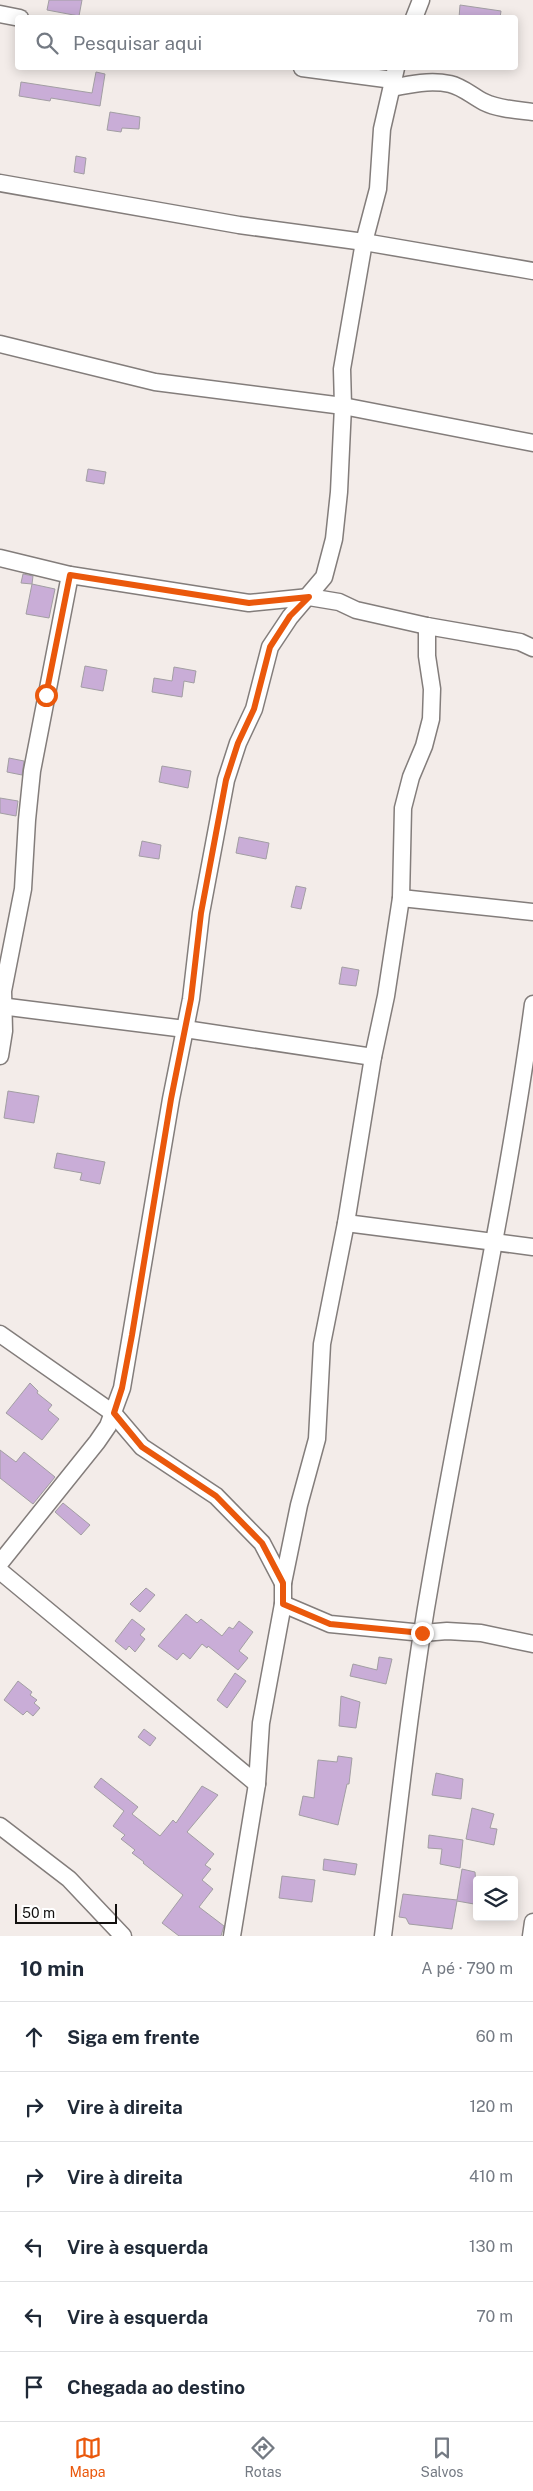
<!DOCTYPE html>
<html lang="pt">
<head>
<meta charset="utf-8">
<style>
  :root { --surface:#fff; --page:#f2f2f3; --text:#1f2937; --muted:#747a83; --line:#e0e1e3; --accent:#ea580c }
  body { margin:0; font-family:"Public Sans",sans-serif; background:var(--page); color:var(--text) }
  .controls { position:absolute; right:15px; bottom:15px; display:grid; overflow:hidden; border-radius:5px; box-shadow:0 2px 12px #0003 }
  .controls button { width:45px; height:45px; display:grid; place-items:center; padding:0; border:0; border-bottom:1px solid var(--line); background:var(--surface); color:var(--text); font:25px sans-serif }
  .scale { position:absolute; left:15px; bottom:12px; width:102px; box-sizing:border-box; padding-left:5px; border:2px solid #12100f; border-top:0; font-size:14px; line-height:18px; white-space:nowrap; color:#12100f; -webkit-text-stroke:4px #fff; paint-order:stroke }
  .stop { position:absolute; width:15px; height:15px; margin:-11px; border:4px solid #ea580c; border-radius:50%; background:#fff }
  .stop.end { background:#ea580c; border-color:#fff; box-shadow:0 1px 5px #0008 }
  .list { margin:0; padding:0; list-style:none }
  h2 { display:flex; justify-content:space-between; align-items:center; height:65px; margin:0; padding:0 20px; font-size:21px }
  h2 small { font-size:16px; font-weight:400; color:var(--muted) }
  .list li { display:grid; grid-template-columns:32px 1fr auto; gap:15px; align-items:center; box-sizing:border-box; height:70px; padding:0 20px; border-top:1px solid var(--line) }
  .list b { display:block; font-size:19px; white-space:nowrap }
  .list em { font-size:16px; font-style:normal; color:var(--muted) }
  .icon { flex:none; width:28px; height:28px; fill:none; stroke:currentColor; stroke-width:2; stroke-linecap:round; stroke-linejoin:round }
  .map { position:relative; flex:none; width:533px; height:1936px; overflow:hidden }
  .search { position:absolute; background:var(--surface); box-shadow:0 2px 12px #0003; left:15px; right:15px; top:15px; height:55px; display:flex; align-items:center; gap:12px; box-sizing:border-box; padding:0 18px; border-radius:5px; color:var(--muted); font-size:19px }
  .sheet { height:485px; background:var(--surface) }
  nav { display:flex; justify-content:space-around; align-items:center; box-sizing:border-box; height:70px; border-top:1px solid var(--line); background:var(--surface); font-size:14px; color:var(--muted) }
  nav a { display:grid; justify-items:center; gap:2px }
  nav .on { color:var(--accent) }
  .map>svg:first-child { display:block }
  .building { fill:#c9add7; stroke:#a29ea3 }
  .lines { fill:none; stroke-linecap:round; stroke-linejoin:round }
  .street-casing { stroke:#837d7b; stroke-width:19 }
  .street { stroke:#fff; stroke-width:16 }
  .route { stroke:#ea580c; stroke-width:6 }
</style>
</head>
<body>
<div class="map">
<svg width="533" height="1936" viewBox="0 0 533 1936">
  <rect width="100%" height="100%" fill="#f3ece9"/>
  <!-- building -->
  <g class="building">
    <path d="M49,0H82L79,16L47,10Z"/>
    <path d="M460,5L501,11L500,18H459Z"/>
    <path d="M96,72L105,74L100,106L51,98L50,101L19,96L21,82L92,93Z"/>
    <path d="M110,112L140,117L139,129L122,128L121,132L107,130Z"/>
    <path d="M76,156L86,158L84,174L74,172Z"/>
    <path d="M88,469L106,472L104,484L86,481Z"/>
    <path d="M23,574L33,576L32,584L21,583Z"/>
    <path d="M32,584L55,589L49,618L26,614Z"/>
    <path d="M85,666L107,670L103,691L81,687Z"/>
    <path d="M174,667L196,671L194,683L184,681L182,697L152,692L154,678L172,681Z"/>
    <path d="M9,758L24,761L22,775L7,772Z"/>
    <path d="M162,766L191,771L188,788L159,782Z"/>
    <path d="M0,798L18,801L16,816L0,813Z"/>
    <path d="M239,837L269,843L266,859L236,853Z"/>
    <path d="M142,841L161,845L159,859L139,856Z"/>
    <path d="M296,886L306,888L301,909L291,907Z"/>
    <path d="M342,967L359,970L356,986L339,984Z"/>
    <path d="M8,1091L39,1096L34,1123L4,1118Z"/>
    <path d="M57,1153L105,1162L100,1184L80,1180L82,1173L54,1168Z"/>
    <path d="M30,1383L38,1391L37,1393L52,1405L48,1410L59,1419L42,1440L6,1413Z"/>
    <path d="M0,1450L16,1462L24,1452L55,1477L33,1504L0,1478Z"/>
    <path d="M63,1503L90,1525L81,1535L55,1512Z"/>
    <path d="M146,1588L155,1595L140,1612L130,1604Z"/>
    <path d="M186,1614L197,1623L201,1619L222,1636L229,1627L233,1629L239,1621L253,1632L239,1651L248,1658L238,1670L208,1646L207,1648L202,1644L190,1659L183,1653L177,1660L158,1646Z"/>
    <path d="M132,1619L145,1629L140,1635L145,1639L135,1652L129,1646L126,1650L115,1641Z"/>
    <path d="M379,1657L392,1659L386,1684L350,1676L353,1664L377,1670Z"/>
    <path d="M235,1673L246,1681L227,1708L217,1700Z"/>
    <path d="M18,1681L32,1692L30,1695L37,1700L34,1703L40,1708L33,1716L27,1711L23,1715L4,1700Z"/>
    <path d="M341,1696L360,1702L356,1728L339,1726Z"/>
    <path d="M144,1729L156,1738L150,1746L138,1737Z"/>
    <path d="M338,1756L352,1758L349,1784H347L338,1825L299,1815L303,1796L314,1798L318,1760L337,1762Z"/>
    <path d="M436,1773L463,1779L461,1799L432,1795Z"/>
    <path d="M101,1778L138,1807L132,1814L160,1836L173,1820L176,1823L202,1786L218,1795L187,1832L214,1854L205,1865L211,1869L202,1880L213,1889L199,1907L224,1926L221,1936H179L162,1923L183,1895L143,1863L144,1862L132,1853L135,1850L121,1839L125,1835L113,1826L124,1811L94,1787Z"/>
    <path d="M472,1808L494,1814L490,1828L497,1829L494,1845L466,1839Z"/>
    <path d="M429,1835L463,1840L460,1868L440,1864L442,1849L428,1848Z"/>
    <path d="M324,1859L357,1864L355,1875L323,1870Z"/>
    <path d="M462,1869L475,1872L477,1896L474,1904L457,1901L452,1929L409,1924L406,1918L399,1917L403,1894L457,1900Z"/>
    <path d="M282,1876L315,1880L312,1902L279,1898Z"/>
  </g>
  <g class="lines">
    <!-- street casing -->
    <g class="street-casing">
      <g id="street">
        <path d="M0,14L20,18"/>
        <path d="M414,18L421,0"/>
        <path d="M302,68L393,80"/>
        <path d="M392,88C411,84 430,80 450,84C463,87 472,96 484,102C498,109 517,110 533,112"/>
        <path d="M0,183L239,225L364,242L533,271"/>
        <path d="M0,344L155,382L343,406L533,443"/>
        <path d="M0,558L70,575L249,603L309,597L339,602L356,610L427,626L520,642L533,648"/>
        <path d="M401,898L533,912"/>
        <path d="M0,1006L185,1029L373,1057"/>
        <path d="M0,1056L4,1031L3,991L23,889L27,820L32,771L70,575"/>
        <path d="M346,1223L533,1247"/>
        <path d="M0,1334L113,1413L142,1447L216,1496L262,1543L283,1583"/>
        <path d="M0,1563L97,1442L108,1426L122,1388L171,1099L191,999L201,913L226,780L238,743L254,709L270,647L290,617L324,577L334,539L339,492L343,406L342,369L364,242L378,189L382,129L396,68"/>
        <path d="M0,1571L257,1784"/>
        <path d="M283,1604L330,1624L423,1633L447,1631L481,1633L533,1644"/>
        <path d="M0,1826L69,1879L123,1936"/>
        <path d="M232,1936L257,1784L261,1723L283,1604V1583L299,1505L317,1439L322,1344L346,1223L373,1057L386,996L401,898L403,808L411,777L424,746L431,719L432,689L427,656V626"/>
        <path d="M383,1936C398,1817 410,1697 431,1579C464,1386 507,1198 533,1004"/>
        <path d="M531,1936L533,1922"/>
      </g>
    </g>
    <!-- street -->
    <use href="#street" class="street"/>
  </g>
  <g class="lines">
    <!-- route -->
    <path class="route" d="M46,695L70,575L249,603L309,597L290,616L270,647L254,709L238,743L226,780L201,913L191,999L171,1099L132,1335L122,1388L114,1413L142,1447L216,1496L262,1543L283,1583V1604L330,1624L422,1633"/>
  </g>
</svg>
<div class="controls">
<button><svg class="icon" aria-label="layers" viewBox="0 0 24 24"><path d="M12 4l9 5-9 5-9-5zM3 14l9 5 9-5"/></svg></button>
</div>
<div class="scale">50 m</div>
<div class="stop" style="left:46px;top:695px"></div>
<div class="stop end" style="left:422px;top:1633px"></div>
<div class="search"><svg class="icon" aria-label="search" viewBox="0 0 24 24"><circle cx="10" cy="10" r="6"/><path d="M15 15l6 6"/></svg>Pesquisar aqui</div>
</div>
<section class="sheet">
<h2>10 min<small>A pé · 790 m</small></h2>
<ul class="list">
<li><svg class="icon" aria-label="ahead" viewBox="0 0 24 24"><path d="M12 20V5M6 11l6-6 6 6"/></svg><div><b>Siga em frente</b></div><em>60 m</em></li>
<li><svg class="icon" aria-label="right" viewBox="0 0 24 24"><path d="M7 20v-9h11M14 6l5 5-5 5"/></svg><div><b>Vire à direita</b></div><em>120 m</em></li>
<li><svg class="icon" aria-label="right" viewBox="0 0 24 24"><path d="M7 20v-9h11M14 6l5 5-5 5"/></svg><div><b>Vire à direita</b></div><em>410 m</em></li>
<li><svg class="icon" aria-label="left" viewBox="0 0 24 24"><path d="M17 20v-9H6M10 6l-5 5 5 5"/></svg><div><b>Vire à esquerda</b></div><em>130 m</em></li>
<li><svg class="icon" aria-label="left" viewBox="0 0 24 24"><path d="M17 20v-9H6M10 6l-5 5 5 5"/></svg><div><b>Vire à esquerda</b></div><em>70 m</em></li>
<li><svg class="icon" aria-label="arrive" viewBox="0 0 24 24"><path d="M6 21V4h12l-3 4 3 4H6"/></svg><div><b>Chegada ao destino</b></div></li>
</ul>
</section>
<nav>
<a class="on"><svg class="icon" aria-label="map" viewBox="0 0 24 24"><path d="M3 6l6-2 6 2 6-2v14l-6 2-6-2-6 2zM9 4v14M15 6v14"/></svg>Mapa</a>
<a><svg class="icon" aria-label="directions" viewBox="0 0 24 24"><path d="M12 3l9 9-9 9-9-9zM9 14v-3h6M13 9l2 2-2 2"/></svg>Rotas</a>
<a><svg class="icon" aria-label="saved" viewBox="0 0 24 24"><path d="M7 4h10v16l-5-4-5 4z"/></svg>Salvos</a>
</nav>
</body>
</html>
